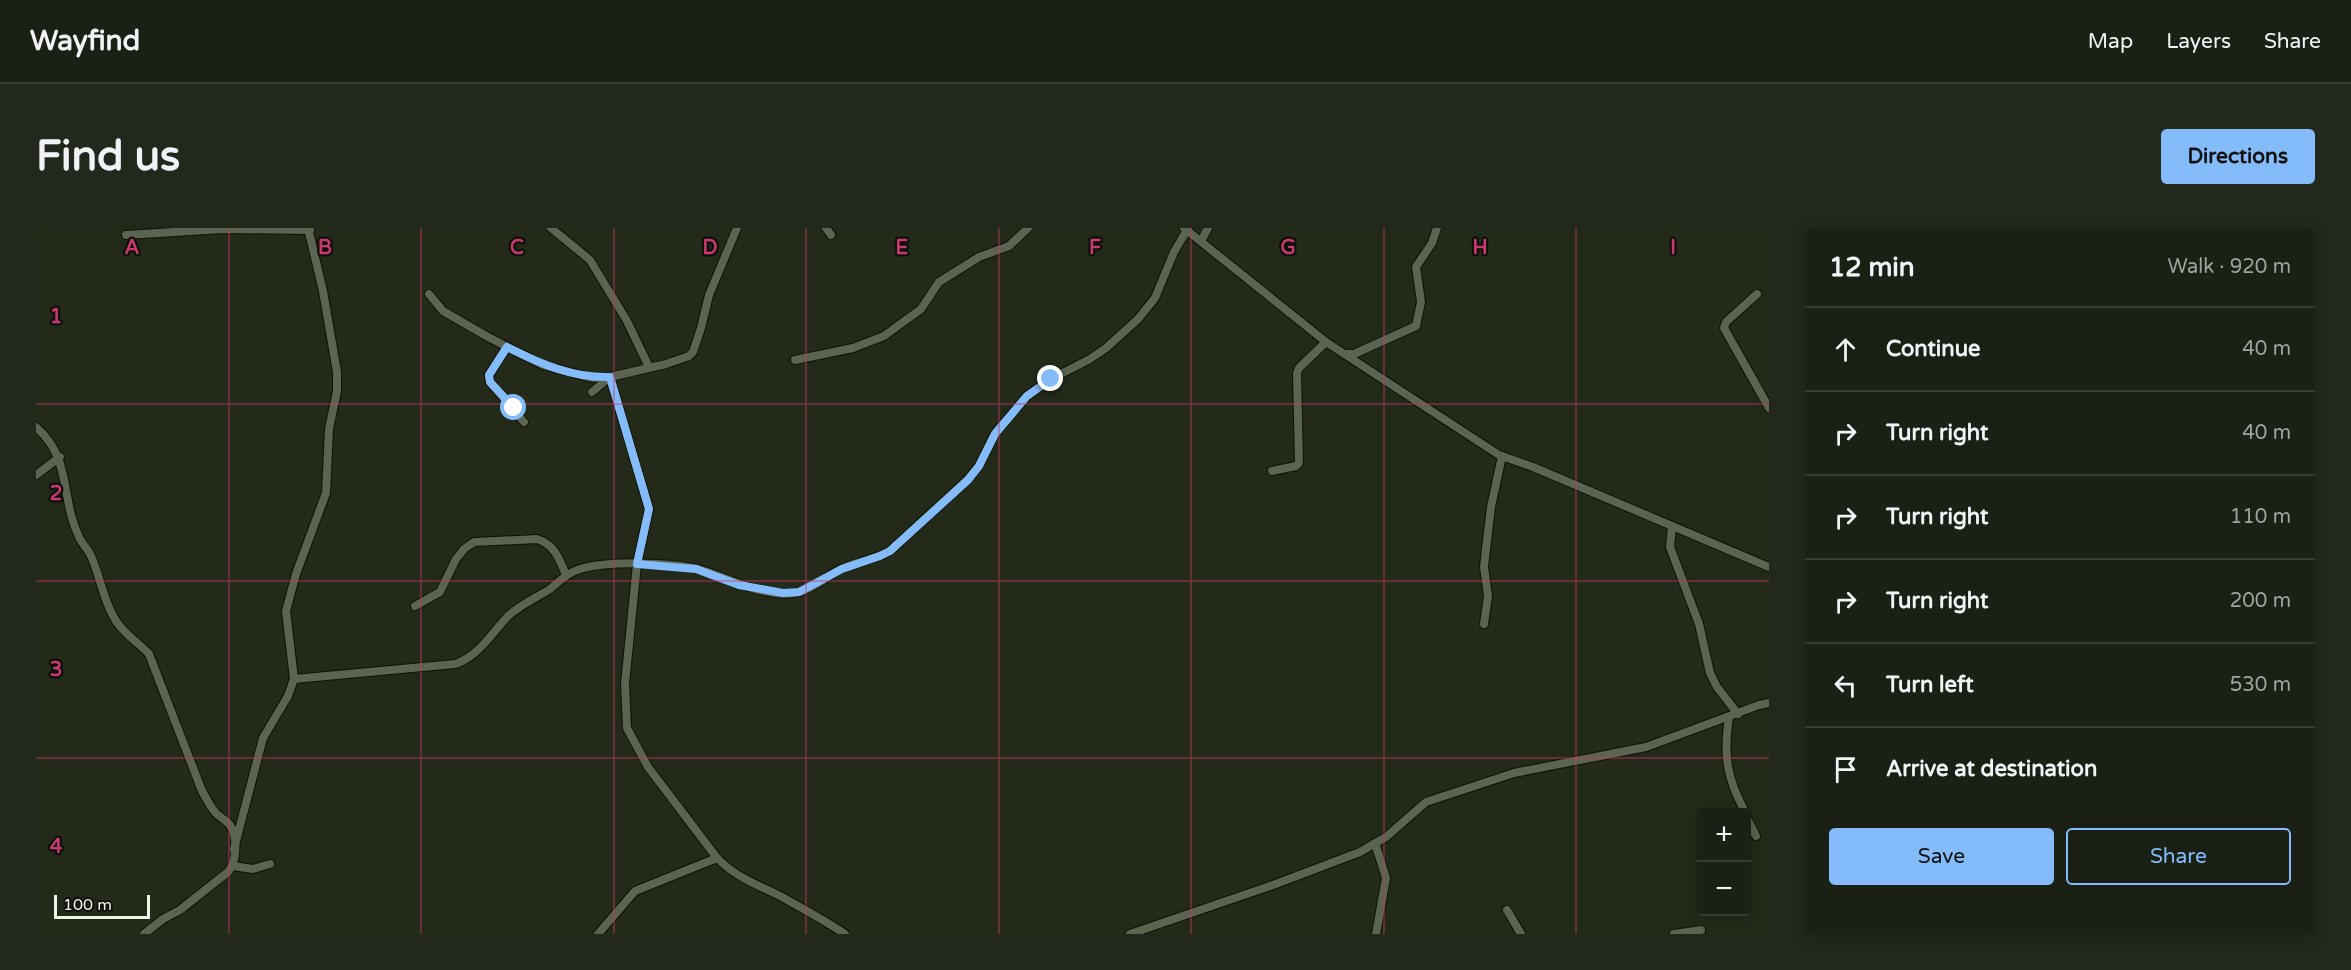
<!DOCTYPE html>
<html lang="en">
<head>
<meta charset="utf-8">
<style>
  :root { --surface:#1a2014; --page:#23281d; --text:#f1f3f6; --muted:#9fa3a0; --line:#383e34; --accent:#84bcfb }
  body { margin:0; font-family:"Varela Round",sans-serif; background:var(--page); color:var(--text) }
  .controls { position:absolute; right:18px; bottom:18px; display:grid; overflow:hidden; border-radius:6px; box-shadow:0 3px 15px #0003 }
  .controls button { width:54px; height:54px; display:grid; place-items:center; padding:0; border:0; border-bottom:2px solid var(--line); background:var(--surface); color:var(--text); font:30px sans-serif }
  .scale { position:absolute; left:18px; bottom:15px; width:96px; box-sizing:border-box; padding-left:6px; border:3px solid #eef3e8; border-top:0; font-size:16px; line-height:21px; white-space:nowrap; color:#eef3e8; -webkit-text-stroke:4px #0e110a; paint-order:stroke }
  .stop { position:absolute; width:18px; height:18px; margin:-14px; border:4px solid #84bcfb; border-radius:50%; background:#fff }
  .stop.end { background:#84bcfb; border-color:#fff; box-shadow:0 2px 6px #0008 }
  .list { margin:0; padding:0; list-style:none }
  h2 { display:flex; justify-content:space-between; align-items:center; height:78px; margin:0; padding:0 24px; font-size:26px }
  h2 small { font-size:20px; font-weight:400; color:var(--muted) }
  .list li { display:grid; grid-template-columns:39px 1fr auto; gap:18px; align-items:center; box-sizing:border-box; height:84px; padding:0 24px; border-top:2px solid var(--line) }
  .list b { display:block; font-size:22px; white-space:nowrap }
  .list em { font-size:20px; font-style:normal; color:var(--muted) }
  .actions { display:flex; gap:12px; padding:18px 24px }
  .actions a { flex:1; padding:14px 0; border:2px solid var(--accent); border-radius:6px; text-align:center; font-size:21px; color:var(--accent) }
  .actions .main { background:var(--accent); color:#111 }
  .icon { flex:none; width:33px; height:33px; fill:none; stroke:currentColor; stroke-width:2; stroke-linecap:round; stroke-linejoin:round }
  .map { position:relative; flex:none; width:1733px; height:706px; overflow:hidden; border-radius:6px }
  header { display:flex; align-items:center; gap:36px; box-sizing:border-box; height:84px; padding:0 30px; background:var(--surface); border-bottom:2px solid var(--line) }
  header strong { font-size:28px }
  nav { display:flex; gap:33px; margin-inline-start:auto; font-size:21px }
  .intro { display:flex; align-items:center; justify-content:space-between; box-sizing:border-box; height:144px; padding:0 36px }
  h1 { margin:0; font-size:42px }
  .button { padding:15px 27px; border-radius:6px; background:var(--accent); color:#111; font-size:21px; font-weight:700 }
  main { display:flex; gap:36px; padding:0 36px }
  aside { flex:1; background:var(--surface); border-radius:6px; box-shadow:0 3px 15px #0003 }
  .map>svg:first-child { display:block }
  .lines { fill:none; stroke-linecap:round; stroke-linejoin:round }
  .minor-casing { stroke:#0d1204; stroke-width:10 }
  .minor { stroke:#5b6351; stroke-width:8 }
  .route { stroke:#84bcfb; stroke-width:8 }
  .grid { fill:none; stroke:#c93970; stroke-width:1.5; stroke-opacity:0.55 }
  .grid-label { font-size:20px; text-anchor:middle; font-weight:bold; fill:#c93970; stroke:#0e110a; stroke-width:4.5; stroke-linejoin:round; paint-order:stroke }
</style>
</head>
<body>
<header>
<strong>Wayfind</strong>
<nav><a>Map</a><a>Layers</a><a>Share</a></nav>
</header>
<div class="intro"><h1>Find us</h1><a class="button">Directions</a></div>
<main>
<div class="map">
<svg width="1733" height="706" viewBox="0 0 1733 706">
  <rect width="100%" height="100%" fill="#232a1a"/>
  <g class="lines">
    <!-- minor casing -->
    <g class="minor-casing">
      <g id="minor">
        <path d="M515,0L554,32L591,93L613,139"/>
        <path d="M790,0L795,7"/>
        <path d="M1148,0L1290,114L1463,227L1497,239L1733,339"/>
        <path d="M90,7L187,1L274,2"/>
        <path d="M1165,13L1172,0"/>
        <path d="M393,66L407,83L452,109L507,137L556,150L574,149L630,136L653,128L657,124L665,100L673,67L701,0"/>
        <path d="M1721,66L1690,94L1688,100L1733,180"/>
        <path d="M471,119L453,147L454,154L488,194"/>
        <path d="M1310,126H1318L1380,98L1385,74L1380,39L1396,15L1401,0"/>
        <path d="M759,132L817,120L848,108L885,81L903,54L943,29L973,18L992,0"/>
        <path d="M556,164L574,149L613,281L601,336L589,456L591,500L612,539L681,630C701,650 720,656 744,668C766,680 788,692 809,706"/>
        <path d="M0,199C36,230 24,269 43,309C46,316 52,321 55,328C65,350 67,373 80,393C89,407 102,414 113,426L166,563C170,570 174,578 179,584C183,589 190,592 194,597C202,609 201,634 192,644L144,682L127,691L108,706"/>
        <path d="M1236,243L1260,238L1263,235L1261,145L1263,140L1290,114"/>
        <path d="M0,247L24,229"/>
        <path d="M1636,299L1634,319L1663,396L1674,445L1681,459L1702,486"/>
        <path d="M379,378L404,364L420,331L428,321L438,314L501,311C519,317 523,330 530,347"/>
        <path d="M1448,396L1452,368L1448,339L1450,321L1455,279L1466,228"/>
        <path d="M258,451L419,436C442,429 456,405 472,388C484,377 500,370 514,361C524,353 531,345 544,341C572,333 633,334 662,341C692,349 730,372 763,364C779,360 792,347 807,340C822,334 839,331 854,323L931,252L943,238L959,205L991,168L1015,151L1054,131L1070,120L1102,91L1119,70L1138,24L1151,2"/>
        <path d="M1693,489C1687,528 1691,550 1709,584"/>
        <path d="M1710,588L1720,608"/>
        <path d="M1339,615L1350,650L1340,706"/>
        <path d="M198,621L227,510L252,468L258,451L250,383L260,346L290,265L293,201L301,163V144L287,63L272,0"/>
        <path d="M197,638L217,641L234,636"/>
        <path d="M1471,682L1485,706"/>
        <path d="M562,706L599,663L681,630"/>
        <path d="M1094,706L1237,657L1324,624L1350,609L1390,574L1478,545L1610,519L1723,477L1733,475"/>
        <path d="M1638,706L1665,702"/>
      </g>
    </g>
    <!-- minor -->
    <use href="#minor" class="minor"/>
  </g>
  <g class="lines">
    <!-- route -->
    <path class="route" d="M478,180L454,154L453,147L471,119C505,136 536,150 574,149L613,281L601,336L660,341L703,357L747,365L763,364L806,341L844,328L854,323L932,252L943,238L959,206L991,168L1015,151"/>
  </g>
  <!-- grid -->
  <path class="grid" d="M193,0V706M385,0V706M578,0V706M770,0V706M963,0V706M1155,0V706M1348,0V706M1540,0V706M0,176H1733M0,353H1733M0,530H1733"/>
  <g class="grid-label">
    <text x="96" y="26">A</text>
    <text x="289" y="26">B</text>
    <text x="481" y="26">C</text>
    <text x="674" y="26">D</text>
    <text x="866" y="26">E</text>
    <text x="1059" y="26">F</text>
    <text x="1252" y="26">G</text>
    <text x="1444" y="26">H</text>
    <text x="1637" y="26">I</text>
    <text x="20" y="95">1</text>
    <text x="20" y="272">2</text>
    <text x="20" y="448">3</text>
    <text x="20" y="625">4</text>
  </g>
</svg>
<div class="controls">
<button>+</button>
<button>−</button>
</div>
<div class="scale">100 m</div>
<div class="stop" style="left:478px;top:180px"></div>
<div class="stop end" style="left:1015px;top:151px"></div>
</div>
<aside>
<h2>12 min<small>Walk · 920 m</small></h2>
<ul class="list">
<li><svg class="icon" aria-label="ahead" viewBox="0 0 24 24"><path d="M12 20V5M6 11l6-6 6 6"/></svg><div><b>Continue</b></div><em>40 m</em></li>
<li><svg class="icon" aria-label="right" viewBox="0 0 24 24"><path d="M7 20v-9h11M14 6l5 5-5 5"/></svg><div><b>Turn right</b></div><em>40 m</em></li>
<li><svg class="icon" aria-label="right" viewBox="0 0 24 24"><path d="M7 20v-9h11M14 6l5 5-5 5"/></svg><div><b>Turn right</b></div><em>110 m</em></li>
<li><svg class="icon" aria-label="right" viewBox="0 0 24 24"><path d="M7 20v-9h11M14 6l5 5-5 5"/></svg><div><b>Turn right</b></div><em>200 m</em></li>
<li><svg class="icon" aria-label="left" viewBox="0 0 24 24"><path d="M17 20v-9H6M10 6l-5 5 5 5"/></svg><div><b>Turn left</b></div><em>530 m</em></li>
<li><svg class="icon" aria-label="arrive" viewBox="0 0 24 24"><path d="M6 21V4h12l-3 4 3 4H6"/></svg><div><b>Arrive at destination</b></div></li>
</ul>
<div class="actions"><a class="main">Save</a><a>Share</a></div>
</aside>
</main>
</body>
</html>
